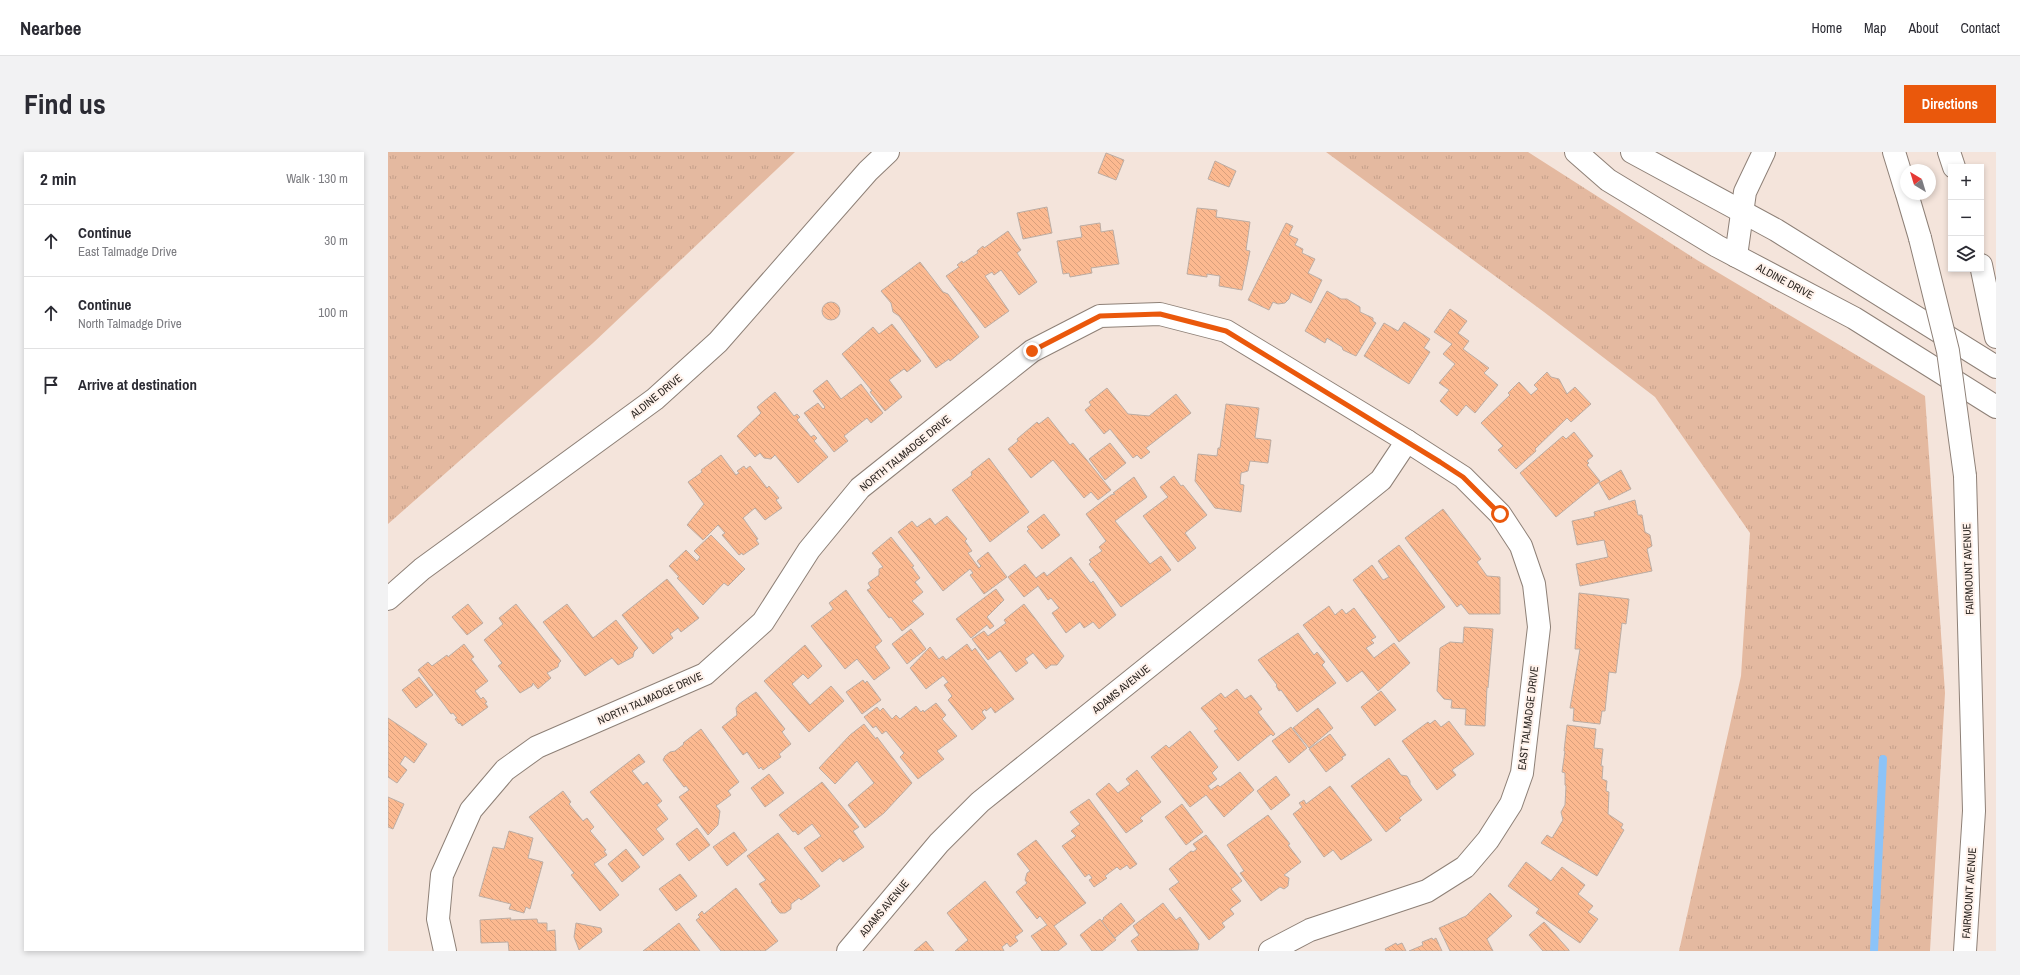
<!DOCTYPE html>
<html lang="en">
<head>
<meta charset="utf-8">
<style>
  :root { --surface:#fff; --page:#f2f2f3; --text:#2b2b33; --muted:#7c7c81; --line:#e1e1e2; --accent:#ea580c }
  body { margin:0; font-family:"Archivo Narrow",sans-serif; background:var(--page); color:var(--text) }
  .controls { position:absolute; right:12px; top:12px; display:grid; overflow:hidden; border-radius:0px; box-shadow:0 2px 6px #0003 }
  .controls button { width:36px; height:36px; display:grid; place-items:center; padding:0; border:0; border-bottom:1px solid var(--line); background:var(--surface); color:var(--text); font:20px sans-serif }
  .compass { position:absolute; left:1512px; top:12px; width:36px; height:36px; border-radius:50%; background:var(--surface); box-shadow:0 2px 6px #0003; rotate:322deg }
  .stop { position:absolute; width:12px; height:12px; margin:-9px; border:3px solid #ea580c; border-radius:50%; background:#fff }
  .stop.end { background:#ea580c; border-color:#fff; box-shadow:0 1px 4px #0008 }
  .list { margin:0; padding:0; list-style:none }
  h2 { display:flex; justify-content:space-between; align-items:center; height:52px; margin:0; padding:0 16px; font-size:17px }
  h2 small { font-size:13px; font-weight:400; color:var(--muted) }
  .list li { display:grid; grid-template-columns:26px 1fr auto; gap:12px; align-items:center; box-sizing:border-box; height:72px; padding:0 16px; border-top:1px solid var(--line) }
  .list b { display:block; font-size:15px; white-space:nowrap }
  .list p { margin:0; font-size:13px; white-space:nowrap; color:var(--muted) }
  .list em { font-size:13px; font-style:normal; color:var(--muted) }
  .icon { flex:none; width:22px; height:22px; fill:none; stroke:currentColor; stroke-width:2; stroke-linecap:round; stroke-linejoin:round }
  .map { position:relative; flex:none; width:1608px; height:799px; overflow:hidden; border-radius:0px }
  header { display:flex; align-items:center; gap:24px; box-sizing:border-box; height:56px; padding:0 20px; background:var(--surface); border-bottom:1px solid var(--line) }
  header strong { font-size:19px }
  nav { display:flex; gap:22px; margin-inline-start:auto; font-size:14px }
  .intro { display:flex; align-items:center; justify-content:space-between; box-sizing:border-box; height:96px; padding:0 24px }
  h1 { margin:0; font-size:28px }
  .button { padding:10px 18px; border-radius:0px; background:var(--accent); color:#fff; font-size:14px; font-weight:700 }
  main { display:flex; gap:24px; padding:0 24px }
  aside { flex:1; background:var(--surface); border-radius:0px; box-shadow:0 2px 6px #0003 }
  .map>svg:first-child { display:block }
  .grass { fill:url(#grass-tufts) }
  .lines { fill:none; stroke-linecap:round; stroke-linejoin:round }
  .stream { stroke:#8cc3f8; stroke-width:8 }
  .building { fill:url(#building-back-hatch); stroke:#bcada4 }
  .street-casing { stroke:#8e8077; stroke-width:24 }
  .secondary-casing { stroke:#8e8077; stroke-width:24 }
  .primary-casing { stroke:#8e8077; stroke-width:24 }
  .highway-casing { stroke:#8e8077; stroke-width:24 }
  .street { stroke:#fff; stroke-width:22 }
  .secondary { stroke:#fff; stroke-width:22 }
  .primary { stroke:#fff; stroke-width:22 }
  .highway { stroke:#fff; stroke-width:22 }
  .primary-bridge-casing { stroke:#8e8077; stroke-width:24; stroke-linecap:butt }
  .primary-bridge { stroke:#fff; stroke-width:22 }
  .route { stroke:#ea580c; stroke-width:5 }
  .labels { text-anchor:middle; dominant-baseline:central; stroke-width:4; stroke-linejoin:round; paint-order:stroke }
  .street-label { font-size:11px; fill:#2b2521; stroke:#fff2eb }
</style>
</head>
<body>
<header>
<strong>Nearbee</strong>
<nav><a>Home</a><a>Map</a><a>About</a><a>Contact</a></nav>
</header>
<div class="intro"><h1>Find us</h1><a class="button">Directions</a></div>
<main>
<aside>
<h2>2 min<small>Walk · 130 m</small></h2>
<ul class="list">
<li><svg class="icon" aria-label="ahead" viewBox="0 0 24 24"><path d="M12 20V5M6 11l6-6 6 6"/></svg><div><b>Continue</b><p>East Talmadge Drive</p></div><em>30 m</em></li>
<li><svg class="icon" aria-label="ahead" viewBox="0 0 24 24"><path d="M12 20V5M6 11l6-6 6 6"/></svg><div><b>Continue</b><p>North Talmadge Drive</p></div><em>100 m</em></li>
<li><svg class="icon" aria-label="arrive" viewBox="0 0 24 24"><path d="M6 21V4h12l-3 4 3 4H6"/></svg><div><b>Arrive at destination</b></div></li>
</ul>
</aside>
<div class="map">
<svg width="1608" height="799" viewBox="0 0 1608 799">
  <defs>
    <pattern id="grass-tufts" width="24" height="20" patternUnits="userSpaceOnUse"><rect width="24" height="20" fill="#e4b9a0"/><path d="M3 7l-1-3M5 7V3M7 7l1-3M15 17l-1-3M17 17v-4M19 17l1-3" fill="none" stroke="#c49f8a"/></pattern>
    <pattern id="building-back-hatch" width="6" height="6" patternUnits="userSpaceOnUse"><rect width="6" height="6" fill="#fcb990"/><path d="M-1 5l2 2M0 0l6 6M5-1l2 2" fill="none" stroke="#d89f7c"/></pattern>
  </defs>
  <rect width="100%" height="100%" fill="#f4e4db"/>
  <!-- grass -->
  <g class="grass">
    <path d="M0,0H407L205,191L0,372Z"/>
    <path d="M938,0H1140L1309,108L1537,244L1557,541L1542,799H1291L1353,524L1362,381L1267,245L1156,160Z"/>
  </g>
  <g class="lines">
    <!-- stream -->
    <path class="stream" d="M1486,799L1495,607"/>
  </g>
  <!-- building -->
  <g class="building">
    <path d="M718,1L736,8L728,28L710,21Z"/>
    <path d="M827,9L848,19L841,35L820,27Z"/>
    <path d="M659,55L664,81L635,87L629,61Z"/>
    <path d="M809,56L829,58L828,65L862,70L858,98L862,99L854,138L831,134L832,124L819,122V125L799,122Z"/>
    <path d="M712,71L713,80L725,78L731,112L703,116L704,121L682,125L681,121L675,122L669,89L694,85L692,74Z"/>
    <path d="M898,71L905,74L901,83L910,87L907,93L915,97L914,101L927,107L920,121L934,128L923,151L903,141L901,147L897,151L890,152L885,150L881,158L860,148Z"/>
    <path d="M620,79L633,98L629,101L649,130L631,143L613,118L606,123L604,120L597,124L621,159L597,176L558,124L571,115L569,113L574,109L575,111L590,101L589,99L595,94L596,96Z"/>
    <path d="M532,110L555,140L560,142L591,185L562,209L561,207L548,216L511,164L505,160L503,151L493,139Z"/>
    <path d="M939,139L953,147H959L972,155V160L985,166V169L988,171L968,204L955,198L954,195L939,186L937,191L917,179Z"/>
    <circle cx="443" cy="159" r="9"/>
    <path d="M1062,157L1079,169L1070,181L1081,189L1075,197L1101,216L1096,221L1110,233L1087,261L1078,253L1069,264L1052,249L1061,238L1051,231L1067,212L1055,202L1064,192L1046,180Z"/>
    <path d="M1016,170L1042,187L1036,196L1042,200L1021,232L976,204L996,171L1010,179Z"/>
    <path d="M504,172L533,209L519,220L516,217L501,228L514,245L497,259L482,240L484,239L454,202L485,175L491,182Z"/>
    <path d="M1159,220L1163,225L1171,227L1179,242L1187,235L1203,252L1183,270L1179,266L1147,297L1148,299L1128,317L1110,298L1115,294L1093,271L1122,243L1120,241L1131,230L1143,243L1150,237L1146,233Z"/>
    <path d="M439,228L453,247L473,232L495,261L483,271L479,266L456,284L460,289L446,300L416,261L430,251L435,257L437,255L425,239Z"/>
    <path d="M719,236L740,262L761,264L788,242L803,261L758,296L762,300L753,307L749,303L745,306L722,277L716,282L697,258L703,253L701,250Z"/>
    <path d="M387,240L406,264L409,262L412,265L409,268L423,285L426,283L429,286L426,289L440,305L410,331L387,303L383,307L376,306L372,301L367,305L349,284L373,261L369,255Z"/>
    <path d="M838,252L871,256L867,286L883,288L880,311L862,309L860,319L853,321L852,332L856,333L853,360L827,356L807,329L810,302L829,304L830,296H832Z"/>
    <path d="M660,265L682,293L685,291L723,338L710,348L703,340L696,346L665,308L643,326L620,297L630,289L629,287L649,270L651,272Z"/>
    <path d="M1186,280L1205,304L1199,309L1201,311L1199,313L1212,329L1168,365L1132,321L1175,284L1178,287Z"/>
    <path d="M722,291L738,311L717,328L701,307Z"/>
    <path d="M333,303L348,323L351,321L349,319L356,314L358,317L362,314L379,336L381,334L391,346L388,348L394,356L377,368L367,356L355,366L370,387L368,388L371,392L355,403L354,401L351,403L334,383L337,381L330,373L315,388L299,373L316,352L300,330L314,320L313,318Z"/>
    <path d="M601,306L641,360L602,390L564,338L584,323L583,320Z"/>
    <path d="M1233,318L1243,337L1221,348L1211,331Z"/>
    <path d="M786,324L793,334L795,333L819,363L797,381L808,396L790,410L755,364L780,345L772,335Z"/>
    <path d="M746,325L759,345L727,369L762,412L773,404L783,418L733,455L701,412L703,410L701,408L714,399L711,395L718,389L698,362L723,343L727,342L725,341Z"/>
    <path d="M1247,348L1250,363H1254L1257,380L1262,383L1264,394L1259,397L1264,419L1192,434L1188,412L1220,405L1216,388L1189,393L1184,369L1207,364L1206,360Z"/>
    <path d="M1055,357L1093,407L1089,410L1099,424L1112,425V462H1081L1073,452L1069,455L1017,386Z"/>
    <path d="M656,362L672,383L654,397L639,379L641,377L639,375Z"/>
    <path d="M559,364L579,387L577,389L584,399L580,401L591,416L593,414L589,409L600,400L619,425L596,442L582,423L585,421L582,417L555,439L510,380L524,369L529,375L542,366L547,373Z"/>
    <path d="M323,383L357,417L340,434L336,431L315,453L289,426L291,425L281,414L298,398L309,409L312,405L306,399Z"/>
    <path d="M503,385L526,414L524,415L532,426L527,430L535,440L524,449L536,462L514,479L503,465L501,466L479,438L483,436L480,431L491,423V417L495,415L484,401Z"/>
    <path d="M1011,393L1057,455L1011,490L965,428L984,413L995,428L1001,425L990,409Z"/>
    <path d="M683,405L703,431L705,429L728,463L711,477L705,470L696,476L692,470L678,481L664,461L671,456L663,446L660,448L650,434L636,445L620,425L637,412L648,426L656,420L659,424Z"/>
    <path d="M279,427L311,466L293,480L290,476L282,482L285,486L265,502L234,463Z"/>
    <path d="M608,437L616,448L599,465L606,474L602,477L599,473L583,486L568,467Z"/>
    <path d="M458,438L494,489L487,495L502,516L486,528L469,507L457,517L423,474L445,457L441,451Z"/>
    <path d="M1191,441L1241,447L1238,472L1234,471L1228,521L1221,520L1217,559H1214L1212,572L1185,569L1186,556H1182L1192,497H1187Z"/>
    <path d="M80,452L95,471L79,483L64,465Z"/>
    <path d="M128,452L173,509L171,511L170,515L159,521L163,526L150,537L145,531L144,534L132,541L110,514L114,511L96,488L115,472L111,466Z"/>
    <path d="M179,452L205,486L228,468L250,496L246,500L245,505L230,513L224,506L197,524L155,470Z"/>
    <path d="M636,452L676,504L669,513H663L658,517L645,501L637,507L640,511L628,520L612,499L600,508L584,487L596,479L600,484L618,471L616,468Z"/>
    <path d="M941,454L947,463L954,457L958,462L966,456L988,485L983,488L986,491L978,496L986,506L1006,491L1022,511L990,539L974,519L959,530L915,473Z"/>
    <path d="M1076,475L1105,477L1100,536L1099,535L1097,574L1077,573L1078,557L1063,556L1064,548L1056,547L1049,539L1052,496L1062,490L1075,491Z"/>
    <path d="M523,477L538,497L519,512L504,492Z"/>
    <path d="M910,481L926,503L929,500L937,510L934,513L948,531L909,560L893,538L891,539L888,534L889,533L870,508Z"/>
    <path d="M76,492L86,505L83,507L100,529L87,539L93,547L95,545L99,550L97,551L100,555L74,574L72,571L71,572L67,567L69,566L65,561L63,562L30,518L40,510L44,514L59,503L60,505Z"/>
    <path d="M579,492L584,499L587,496L626,547L607,561L603,555L598,559L597,557L594,560L598,566L584,578L560,548L564,544L556,533L560,530L555,524L538,537L522,516L542,495L551,507L555,504L558,508Z"/>
    <path d="M417,493L434,514L420,527L415,522L404,532L422,553L443,534L456,549L421,580L376,529Z"/>
    <path d="M31,525L45,543L28,556L14,538Z"/>
    <path d="M475,528L477,531L479,529L493,548L474,562L458,540Z"/>
    <path d="M849,537L857,547L863,543L874,557L870,560L887,582L885,584L883,582L850,609L826,579L830,577L813,556L833,541L837,546Z"/>
    <path d="M993,539L1008,558L987,574L973,555Z"/>
    <path d="M368,540L397,577L394,580L403,592L391,602L393,605L375,618L373,615L371,617L359,600L355,603L334,575L349,563L348,556L351,552Z"/>
    <path d="M548,551L558,563L554,567L569,584L549,599L556,607L530,627L512,605L516,601L498,579L494,582L488,574L485,576L476,565L489,555L492,559L495,556L504,567L508,563L512,567L528,554L533,560L535,558L536,560Z"/>
    <path d="M930,556L945,576L921,596L905,576Z"/>
    <path d="M0,566L39,592L26,611L17,604L12,612L19,618L9,631L0,625Z"/>
    <path d="M1047,568L1053,575L1061,569L1086,602L1064,618L1068,623L1049,638L1014,589L1040,570L1042,572Z"/>
    <path d="M476,572L488,587L489,585L524,631L496,661L477,676L460,653L486,631L469,609L447,632L431,616L462,583Z"/>
    <path d="M1179,573L1208,577L1206,596L1215,597L1213,614H1215L1214,627L1219,629L1218,639L1221,640L1220,662L1235,672L1233,676L1236,678L1209,724L1153,691L1159,683L1164,686L1175,668L1173,660L1177,653L1178,634L1177,633V621L1174,620L1177,599H1176Z"/>
    <path d="M903,575L919,596L901,611L884,589Z"/>
    <path d="M313,577L351,630L340,639L343,643L328,654L332,659L330,673L320,683L291,645L301,638L298,634L296,635L275,608L277,604L282,600L287,599L296,592L295,591Z"/>
    <path d="M802,579L830,615L824,621L829,627L820,634L823,638L830,633L832,635L852,620L866,638L836,665L818,643L802,655L763,605L778,593L781,596Z"/>
    <path d="M942,582L958,603L954,605L955,607L938,620L921,597Z"/>
    <path d="M251,602L257,610L244,619L255,633L259,630L274,649L269,653L280,667L268,677L276,687L255,704L202,640Z"/>
    <path d="M1001,606L1013,623L1019,624L1022,629V632L1034,648L1011,666L1013,668L998,680L963,634Z"/>
    <path d="M749,618L773,650L752,666L755,669L738,681L708,642L721,631L730,641L742,632L738,627Z"/>
    <path d="M381,622L396,641L377,655L363,636Z"/>
    <path d="M888,624L902,643L883,658L869,639Z"/>
    <path d="M434,630L471,675L465,679L476,695L455,710L452,706L434,720L416,696L433,684L424,672L410,683L407,679L405,680L391,663Z"/>
    <path d="M942,634L984,688L953,708L945,698L936,705L905,662L914,655L911,651L916,648L918,652Z"/>
    <path d="M175,639L183,650L181,652L195,669L199,666L206,675L202,679L218,698L216,699L219,703L206,712L231,743L212,759L183,723L186,721L141,665Z"/>
    <path d="M0,645L16,652L5,677L0,675Z"/>
    <path d="M701,647L749,712L742,717L739,713L732,718L729,715L717,724L719,726L706,735L701,728L704,726L701,722L697,725L674,694L688,684L683,679L692,672L682,660Z"/>
    <path d="M794,652L815,680L798,693L777,665Z"/>
    <path d="M880,663L902,692L900,693L913,710L896,723L901,726L900,734L896,737L892,735L873,749L852,721L856,719L839,693Z"/>
    <path d="M309,676L322,693L301,709L288,692Z"/>
    <path d="M121,679L145,686L140,706L155,710L142,757L138,755L136,761L121,757L123,752L91,744L105,695L116,697Z"/>
    <path d="M346,680L359,698L339,714L325,695Z"/>
    <path d="M390,681L432,734L413,748L411,746L403,752V757L397,761H392L383,750L384,749L371,732L378,728L359,704Z"/>
    <path d="M818,683L854,729L843,737L853,749L842,757L846,762L834,771L837,775L821,788L781,737L791,730L781,717L803,699L805,700L809,697L805,692Z"/>
    <path d="M648,688L698,751L666,774L679,792L670,799H654L643,784L659,773L652,764L649,767L628,740L639,731L637,728L639,721L642,719L629,702Z"/>
    <path d="M238,697L252,715L234,730L220,712Z"/>
    <path d="M1138,710L1163,729L1174,715L1197,733L1190,742L1205,754L1200,760L1210,767L1192,791L1148,761L1151,757L1120,734Z"/>
    <path d="M292,722L309,744L288,759L271,737Z"/>
    <path d="M597,729L635,779L627,785L630,789L622,795L619,791L614,795L616,799H567L580,788L559,761Z"/>
    <path d="M348,736L390,789L377,799H333L308,768L312,765L310,763L314,759L316,762Z"/>
    <path d="M1102,741L1124,764L1099,787L1105,799H1062L1051,776L1078,764Z"/>
    <path d="M733,751L747,769L727,786L713,769L716,767L715,766Z"/>
    <path d="M775,751L788,768L792,765L811,792L810,798L750,799L743,789L751,783L745,774Z"/>
    <path d="M123,766L122,768L149,767L150,771H159V779L167,778L168,799H121L120,790L93,791L92,768Z"/>
    <path d="M712,767L728,788L714,799H704L692,783Z"/>
    <path d="M1156,770L1181,798V799H1155L1141,783Z"/>
    <path d="M188,771L213,776L214,780L191,798L186,785Z"/>
    <path d="M291,771L312,799H255Z"/>
    <path d="M1044,786L1045,788L1048,786L1054,799H1021L1035,793L1034,790Z"/>
    <path d="M538,789L546,799H526Z"/>
    <path d="M1008,791L1009,793L1014,791L1018,799H998L997,797Z"/>
  </g>
  <g class="lines">
    <!-- street casing -->
    <g class="street-casing">
      <g id="street">
        <path d="M57,799L50,767L54,723L83,658L117,618L149,595L317,522L375,470L421,398L472,336L644,199L712,164L772,162L838,179L1019,289L1075,325L1112,362L1133,394L1146,432L1151,475L1134,621L1123,652L1100,688L1077,715L1039,739L922,778L882,799"/>
        <path d="M460,799L551,691L592,650L993,328L1019,289"/>
      </g>
    </g>
    <!-- secondary casing -->
    <g class="secondary-casing">
      <g id="secondary">
        <path d="M1188,0L1220,28L1329,94L1466,166L1608,255"/>
        <path d="M1244,0L1388,78L1608,215"/>
        <path d="M0,447L34,417L267,247L330,190L480,19L500,0"/>
      </g>
    </g>
    <!-- primary casing -->
    <g class="primary-casing">
      <g id="primary">
        <path d="M1506,0L1518,39"/>
        <path d="M1561,0L1566,15"/>
        <path d="M1519,42L1532,86"/>
        <path d="M1593,113L1608,185"/>
        <path d="M1577,799L1586,659L1577,324"/>
      </g>
    </g>
    <!-- highway casing -->
    <g class="highway-casing">
      <path id="highway" d="M1348,104L1357,40L1376,0"/>
    </g>
    <!-- street -->
    <use href="#street" class="street"/>
    <!-- secondary -->
    <use href="#secondary" class="secondary"/>
    <!-- primary -->
    <use href="#primary" class="primary"/>
    <!-- highway -->
    <use href="#highway" class="highway"/>
    <!-- primary-bridge casing -->
    <g class="primary-bridge-casing">
      <path id="primary-bridge" d="M1532,86L1560,199L1577,324"/>
    </g>
    <!-- primary-bridge -->
    <use href="#primary-bridge" class="primary-bridge"/>
  </g>
  <g class="lines">
    <!-- route -->
    <path class="route" d="M644,199L712,164L772,162L838,179L1052,310L1075,325L1112,362"/>
  </g>
  <g class="labels">
    <!-- street labels -->
    <g class="street-label">
      <text transform="translate(1397 129) rotate(28)">ALDINE DRIVE</text>
      <text transform="translate(268 244) rotate(-39)">ALDINE DRIVE</text>
      <text transform="translate(517 301) rotate(-39)">NORTH TALMADGE DRIVE</text>
      <text transform="translate(1580 417) rotate(-92)">FAIRMOUNT AVENUE</text>
      <text transform="translate(733 537) rotate(-39)">ADAMS AVENUE</text>
      <text transform="translate(262 546) rotate(-24)">NORTH TALMADGE DRIVE</text>
      <text transform="translate(1140 566) rotate(-83)">EAST TALMADGE DRIVE</text>
      <text transform="translate(1581 741) rotate(-86)">FAIRMOUNT AVENUE</text>
      <text transform="translate(496 756) rotate(-50)">ADAMS AVENUE</text>
    </g>
  </g>
</svg>
<div class="controls">
<button>+</button>
<button>−</button>
<button><svg class="icon" aria-label="layers" viewBox="0 0 24 24"><path d="M12 4l9 5-9 5-9-5zM3 14l9 5 9-5"/></svg></button>
</div>
<svg class="compass" viewBox="-18 -18 36 36"><path d="M0-13l5 13h-10z" fill="#e53935"/><path d="M0 13l5-13h-10z" fill="#7c7c81"/></svg>
<div class="stop" style="left:1112px;top:362px"></div>
<div class="stop end" style="left:644px;top:199px"></div>
</div>
</main>
</body>
</html>
